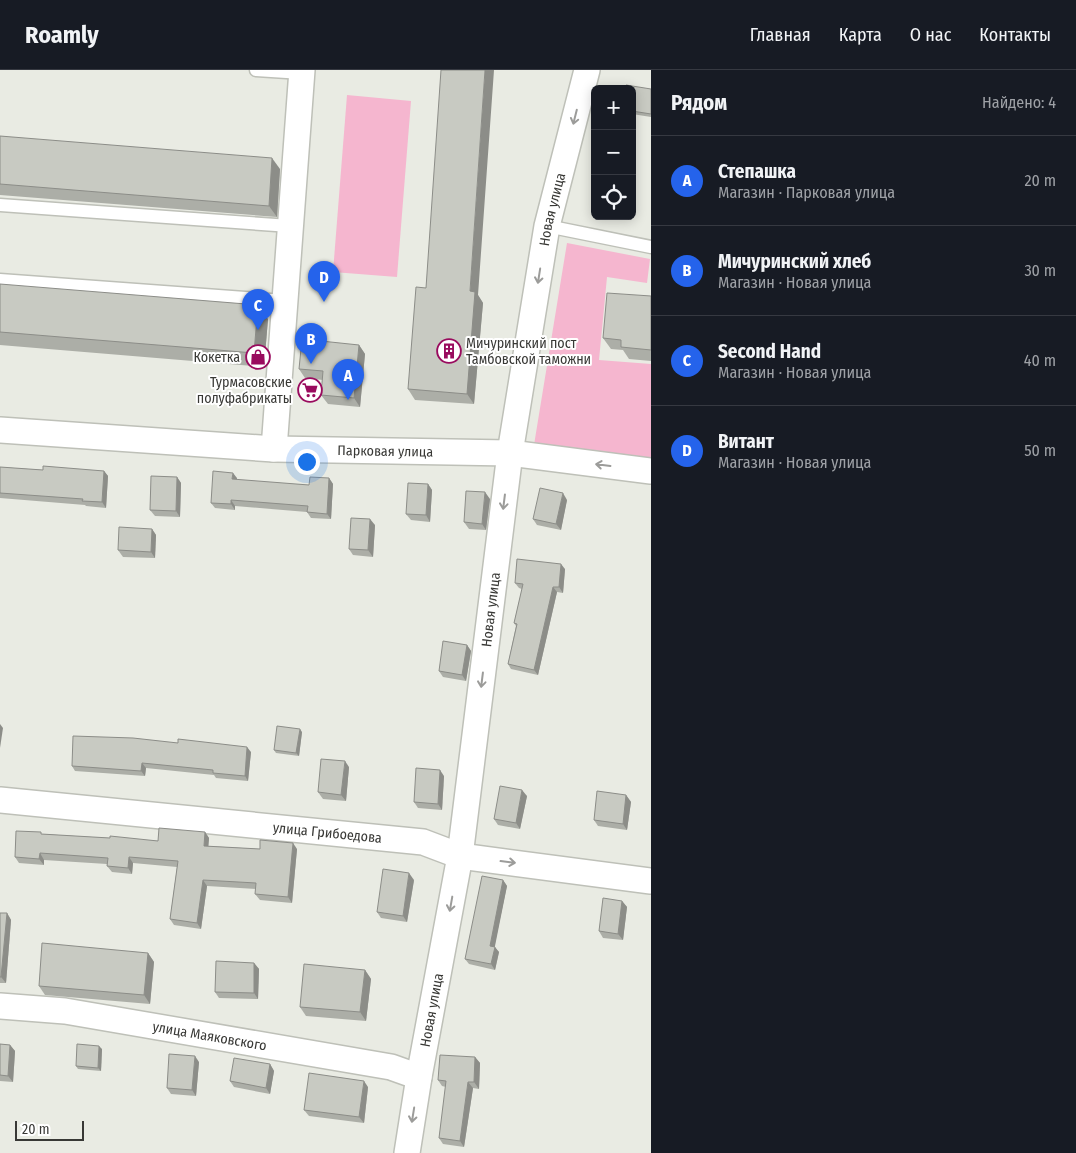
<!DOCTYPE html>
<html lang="ru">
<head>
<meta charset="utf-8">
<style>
  :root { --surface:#171b24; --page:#20242c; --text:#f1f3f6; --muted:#9ea1a6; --line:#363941; --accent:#2563eb }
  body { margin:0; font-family:"Fira Sans Condensed",sans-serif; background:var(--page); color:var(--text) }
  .controls { position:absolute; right:15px; top:15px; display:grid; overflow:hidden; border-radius:8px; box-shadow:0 2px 12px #0003 }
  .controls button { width:45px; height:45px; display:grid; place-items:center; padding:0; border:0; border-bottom:1px solid var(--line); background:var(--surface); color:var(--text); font:25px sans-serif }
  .scale { position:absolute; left:15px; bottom:12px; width:69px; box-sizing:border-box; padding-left:5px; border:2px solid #383835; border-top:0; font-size:14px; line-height:18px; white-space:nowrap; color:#383835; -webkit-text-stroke:4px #fff; paint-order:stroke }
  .you { position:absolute; left:306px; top:391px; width:18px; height:18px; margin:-12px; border:4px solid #fff; border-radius:50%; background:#1a73e8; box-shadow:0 0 0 8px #1a73e833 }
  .badge { display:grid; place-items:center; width:32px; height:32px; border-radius:50%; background:var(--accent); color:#fff; font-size:16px; font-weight:700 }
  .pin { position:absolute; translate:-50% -41px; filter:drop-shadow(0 1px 2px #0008) }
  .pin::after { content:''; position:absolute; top:26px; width:18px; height:15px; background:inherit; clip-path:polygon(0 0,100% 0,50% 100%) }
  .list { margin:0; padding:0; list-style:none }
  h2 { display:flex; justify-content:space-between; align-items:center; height:65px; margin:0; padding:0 20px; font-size:21px }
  h2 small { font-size:16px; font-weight:400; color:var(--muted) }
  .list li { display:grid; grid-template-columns:32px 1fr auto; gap:15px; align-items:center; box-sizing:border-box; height:90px; padding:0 20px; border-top:1px solid var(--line) }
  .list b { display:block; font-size:19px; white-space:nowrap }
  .list p { margin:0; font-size:16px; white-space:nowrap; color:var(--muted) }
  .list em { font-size:16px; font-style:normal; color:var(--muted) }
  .icon { flex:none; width:28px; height:28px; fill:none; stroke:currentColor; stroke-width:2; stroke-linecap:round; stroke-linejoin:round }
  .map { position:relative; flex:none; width:651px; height:1083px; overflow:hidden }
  header { display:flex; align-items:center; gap:30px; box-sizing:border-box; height:70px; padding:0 25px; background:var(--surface); border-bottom:1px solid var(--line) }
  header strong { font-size:24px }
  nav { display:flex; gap:28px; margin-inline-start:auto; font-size:18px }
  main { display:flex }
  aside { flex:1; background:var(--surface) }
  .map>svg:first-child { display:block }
  .green { fill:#f5b6cf }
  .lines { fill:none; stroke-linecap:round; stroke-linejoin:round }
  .service-casing { stroke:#bec0b8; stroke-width:15 }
  .minor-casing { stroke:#bec0b8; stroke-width:28 }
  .service { stroke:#fff; stroke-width:12 }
  .minor { stroke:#fff; stroke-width:25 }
  .wall { fill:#acaea7 }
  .shaded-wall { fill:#8c8d88 }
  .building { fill:#c8cac2; stroke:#8c8d88 }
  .oneway { stroke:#9c9c9a }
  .labels { text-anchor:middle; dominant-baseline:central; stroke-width:4; stroke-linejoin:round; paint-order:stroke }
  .street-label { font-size:14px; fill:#383835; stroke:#fff }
  .poi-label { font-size:14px; fill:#383835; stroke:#fff; text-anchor:end }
</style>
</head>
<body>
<header>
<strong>Roamly</strong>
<nav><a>Главная</a><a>Карта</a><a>О нас</a><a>Контакты</a></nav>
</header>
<main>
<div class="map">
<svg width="651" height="1083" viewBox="0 0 651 1083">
  <rect width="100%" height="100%" fill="#e9ebe3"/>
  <!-- green -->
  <g class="green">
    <path d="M347,25L411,31L397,207L333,202Z"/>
    <path d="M567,173L650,189L647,213L607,207L599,290L651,294V391L534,375Z"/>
  </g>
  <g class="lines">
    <!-- service casing -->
    <g class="service-casing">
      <g id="service">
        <path d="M256,0L302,3"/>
        <path d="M0,135L290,156"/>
        <path d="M547,156L651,177"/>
        <path d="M0,210L285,231"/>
      </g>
    </g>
    <!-- minor casing -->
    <g class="minor-casing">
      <g id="minor">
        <path id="s1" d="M0,360L274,379L510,383L651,401"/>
        <path d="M274,379L302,0"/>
        <path id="s2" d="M0,730L423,772L460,786L651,811"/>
        <path id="s3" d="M0,936L65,941L391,997L419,1007"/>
        <path id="s4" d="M407,1083L419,1007L460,786L510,383L547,156L587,0"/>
      </g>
    </g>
    <!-- service -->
    <use href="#service" class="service"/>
    <!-- minor -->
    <use href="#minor" class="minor"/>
  </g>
  <!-- wall -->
  <g class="wall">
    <path d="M632,19H651V47L632,44Z"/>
    <path d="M0,66L280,99L277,147L0,125Z"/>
    <path d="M0,214L268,249L264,297L0,275Z"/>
    <path d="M478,225L483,233L474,334L415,330L408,319Z"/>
    <path d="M651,226V291L629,289L623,280L611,279L603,268Z"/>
    <path d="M359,275L365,284L360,337L328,334L321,325L323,310L305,308L299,299Z"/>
    <path d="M0,397L43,400L104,401L108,406L106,438L86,436L85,435L0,428Z"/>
    <path d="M177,407L181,413L180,447L155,446L150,440Z"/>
    <path d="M237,408V410L309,415L329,408L333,414L331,449L311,448L307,442L235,436V440L215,438L211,433Z"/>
    <path d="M428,414L432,420L430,452L411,450L406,444Z"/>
    <path d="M490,429L486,460L469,459L464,452Z"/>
    <path d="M567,430L561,460L537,455L533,449Z"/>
    <path d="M375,455L373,487L353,485L349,479Z"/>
    <path d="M152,459L156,465L155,488L123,487L118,480Z"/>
    <path d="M565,499L563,523L557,522L538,605L511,599L508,594L516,556L514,553L522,519L519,518L515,513Z"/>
    <path d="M467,575L471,581L466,611L443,607L439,601Z"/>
    <path d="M302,662L299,686L276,683L274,680Z"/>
    <path d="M251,682L248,711L216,708L214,705L146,698L145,706L75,701L72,696Z"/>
    <path d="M349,697L346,731L323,729L318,722Z"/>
    <path d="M444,706L442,740L418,738L414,732Z"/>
    <path d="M626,725L631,732L627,760L598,756L594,750Z"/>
    <path d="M527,726L520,759L498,755L494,749Z"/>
    <path d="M205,762L209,768L208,776L260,779H297L292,833L260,830L255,824L256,819L207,816L201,859L174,855L170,849L177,797L133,793L132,804L112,802L107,796V794L44,790V795L19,793L15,787L42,764L158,771Z"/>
    <path d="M414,810L407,852L381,848L377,842Z"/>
    <path d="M503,810L507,816L494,877L499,882L495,900L469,894L465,889Z"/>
    <path d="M622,831L627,837L623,870L603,868L599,861Z"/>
    <path d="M0,843H7L11,850L6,913H0Z"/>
    <path d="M148,883L154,892L150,934L45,925L39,916Z"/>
    <path d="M254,893L259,899L258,929L219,928L215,922Z"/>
    <path d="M365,900L371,909L366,951L306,946L300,937Z"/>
    <path d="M0,974L10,975L15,981L13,1012L0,1011Z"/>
    <path d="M102,979L101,1001L78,999L76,996Z"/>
    <path d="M475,987L480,993L479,1019L473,1018L464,1077L443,1074L439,1068L446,1017L442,1016L438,1010Z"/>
    <path d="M199,992L196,1026L171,1024L167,1018Z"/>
    <path d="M270,994L274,1001L270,1024L234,1017L230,1011Z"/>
    <path d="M368,1017L364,1053L309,1046L304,1040Z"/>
  </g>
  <!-- shaded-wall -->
  <g class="shaded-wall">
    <path d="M485,0H494L478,225L483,233L474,334L467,324L470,221Z"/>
    <path d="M272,88L280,99L277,147L269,136Z"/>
    <path d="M258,235L268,249L264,297L254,283Z"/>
    <path d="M359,275L365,284L360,337L354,328Z"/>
    <path d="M104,401L108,406L106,438L102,432Z"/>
    <path d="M233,403L237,408L236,415L232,409Z"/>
    <path d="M177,407L181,413L180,447L176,441Z"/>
    <path d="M329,408L333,414L331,449L327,444Z"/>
    <path d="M428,414L432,420L430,452L426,445Z"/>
    <path d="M485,422L490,429L486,460L482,454Z"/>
    <path d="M563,423L567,430L561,460L556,454Z"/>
    <path d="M231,430L235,436V440L231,434Z"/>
    <path d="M370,449L375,455L373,487L368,480Z"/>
    <path d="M152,459L156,465L155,488L151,482Z"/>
    <path d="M561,494L565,499L563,523L559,517Z"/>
    <path d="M553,517L557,522L538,605L534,600Z"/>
    <path d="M467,575L471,581L466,611L462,605Z"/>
    <path d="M0,654L3,658L0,678Z"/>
    <path d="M300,659L302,662L299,686L296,683Z"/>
    <path d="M247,677L251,682L248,711L245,706Z"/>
    <path d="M345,691L349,697L346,731L341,725Z"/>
    <path d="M142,693L146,698L145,706L141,701Z"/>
    <path d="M440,700L444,706L442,740L438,734Z"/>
    <path d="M522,720L527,726L520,759L516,753Z"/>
    <path d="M626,725L631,732L627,760L623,754Z"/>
    <path d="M205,762L209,768L208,782L204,776Z"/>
    <path d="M293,773L297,779L292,833L288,827Z"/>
    <path d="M40,783L44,790V795L39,789Z"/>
    <path d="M129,787L133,793L132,804L128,798Z"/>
    <path d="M409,803L414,810L407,852L403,846Z"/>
    <path d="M203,810L207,816L201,859L197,853Z"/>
    <path d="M503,810L507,816L494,881L490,876Z"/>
    <path d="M622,831L627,837L623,870L618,864Z"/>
    <path d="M7,843L11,850L6,913L1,907Z"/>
    <path d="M495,877L499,882L495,900L491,894Z"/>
    <path d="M148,883L154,892L150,934L144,925Z"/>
    <path d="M254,893L259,899L258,929L254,923Z"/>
    <path d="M365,900L371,909L366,951L360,942Z"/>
    <path d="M10,975L15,981L13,1012L8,1006Z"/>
    <path d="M99,976L102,979L101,1001L98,998Z"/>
    <path d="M195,986L199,992L196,1026L192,1020Z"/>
    <path d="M475,987L480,993L479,1019L474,1012Z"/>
    <path d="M270,994L274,1001L270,1024L266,1018Z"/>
    <path d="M364,1011L368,1017L364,1053L359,1047Z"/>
    <path d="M468,1012L473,1018L464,1077L460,1071Z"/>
  </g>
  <!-- building -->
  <g class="building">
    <path d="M441,0H485L470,221L475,222L467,324L408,319L416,217L426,218Z"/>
    <path d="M626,15L651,19V44L632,41V19H626Z"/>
    <path d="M0,66L272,88L269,136L0,114Z"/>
    <path d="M0,214L258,235L254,283L0,262Z"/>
    <path d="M607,223L651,226V280L621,277V270L603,268Z"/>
    <path d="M302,269L359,275L354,328L321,325L323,301L299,299Z"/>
    <path d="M43,396L104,401L102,432L82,431L83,429L0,423V397L43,400Z"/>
    <path d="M213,401L233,403L232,409L309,415L310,407L329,408L327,444L307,442L308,436L231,430V434L211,433Z"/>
    <path d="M151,406L177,407L176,441L150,440Z"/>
    <path d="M408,413L428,414L426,445L406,444Z"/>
    <path d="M540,418L563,423L556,454L533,449Z"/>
    <path d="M466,421L485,422L482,454L464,452Z"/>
    <path d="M351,448L370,449L368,480L349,479Z"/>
    <path d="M119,457L152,459L151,482L118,480Z"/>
    <path d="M517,489L561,494L559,517H553L534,600L508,594L517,554L514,553L523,514L515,513Z"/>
    <path d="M443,571L467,575L462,605L439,601Z"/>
    <path d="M277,656L300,659L296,683L274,680Z"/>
    <path d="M73,666L133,668L178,673V669L247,677L245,706L213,703V700L142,693L141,701L72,696Z"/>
    <path d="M321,689L345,691L341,725L318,722Z"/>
    <path d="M416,698L440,700L438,734L414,732Z"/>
    <path d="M500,716L522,720L516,753L494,749Z"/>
    <path d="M597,721L626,725L623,754L594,750Z"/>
    <path d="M159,758L205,762L204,776L260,779V770L293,773L288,827L255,824L256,813L203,810L197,853L170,849L178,791L129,787L128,798L107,796L108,788L40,783L39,789L15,787L16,761L41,762V764L110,768V766L158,771Z"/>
    <path d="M383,799L409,803L403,846L377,842Z"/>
    <path d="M482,806L503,810L490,876L495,877L491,894L465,889Z"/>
    <path d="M603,828L622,831L618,864L599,861Z"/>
    <path d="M0,843H7L1,907H0Z"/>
    <path d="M42,873L148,883L144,925L39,916Z"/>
    <path d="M216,891L254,893V923L215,922Z"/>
    <path d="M304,894L365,900L360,942L300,937Z"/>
    <path d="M0,974L10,975L8,1006L0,1005Z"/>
    <path d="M77,974L99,976L98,998L76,996Z"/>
    <path d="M169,984L195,986L192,1020L167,1018Z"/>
    <path d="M440,985L475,987L474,1012H468L460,1071L439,1068L446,1011L438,1010Z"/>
    <path d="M234,988L270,994L266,1018L230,1011Z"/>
    <path d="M309,1003L364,1011L359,1047L304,1040Z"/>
  </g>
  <!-- one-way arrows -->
  <defs><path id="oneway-shaft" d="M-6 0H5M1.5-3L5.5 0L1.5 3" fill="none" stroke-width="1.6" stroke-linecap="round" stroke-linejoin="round" transform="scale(1.25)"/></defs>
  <g class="oneway">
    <use href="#oneway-shaft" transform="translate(575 47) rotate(104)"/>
    <use href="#oneway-shaft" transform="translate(539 206) rotate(99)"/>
    <use href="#oneway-shaft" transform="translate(603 395) rotate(-173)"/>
    <use href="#oneway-shaft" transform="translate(504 432) rotate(97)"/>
    <use href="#oneway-shaft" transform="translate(482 610) rotate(97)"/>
    <use href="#oneway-shaft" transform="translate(508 792) rotate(7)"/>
    <use href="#oneway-shaft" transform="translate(451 834) rotate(100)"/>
    <use href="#oneway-shaft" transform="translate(413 1045) rotate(99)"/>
  </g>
  <!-- icons -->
  <defs>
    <g id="building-ring" transform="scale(1.25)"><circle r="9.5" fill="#fff" stroke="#990b5e" stroke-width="1.5"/><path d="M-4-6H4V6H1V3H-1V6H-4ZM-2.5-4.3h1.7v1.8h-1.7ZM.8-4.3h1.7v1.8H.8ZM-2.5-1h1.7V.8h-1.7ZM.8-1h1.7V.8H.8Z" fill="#990b5e"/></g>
    <g id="shop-ring" transform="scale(1.25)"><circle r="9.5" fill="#fff" stroke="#990b5e" stroke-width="1.5"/><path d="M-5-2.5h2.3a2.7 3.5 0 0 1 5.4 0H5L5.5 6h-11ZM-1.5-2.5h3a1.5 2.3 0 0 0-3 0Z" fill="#990b5e"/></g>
    <g id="supermarket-ring" transform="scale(1.25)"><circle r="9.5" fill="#fff" stroke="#990b5e" stroke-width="1.5"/><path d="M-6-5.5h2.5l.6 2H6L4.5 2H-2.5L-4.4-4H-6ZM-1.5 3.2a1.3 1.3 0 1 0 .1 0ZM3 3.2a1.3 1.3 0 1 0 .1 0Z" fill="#990b5e"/></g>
  </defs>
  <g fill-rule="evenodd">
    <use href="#building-ring" x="449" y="281"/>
    <use href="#shop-ring" x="258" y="287"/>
    <use href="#supermarket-ring" x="310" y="320"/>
  </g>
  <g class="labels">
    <!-- street labels -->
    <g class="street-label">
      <text stroke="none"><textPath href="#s4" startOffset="955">Новая улица</textPath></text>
      <text stroke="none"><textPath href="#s1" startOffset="386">Парковая улица</textPath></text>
      <text stroke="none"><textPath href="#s4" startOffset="550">Новая улица</textPath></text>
      <text stroke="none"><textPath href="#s2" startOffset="329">улица Грибоедова</textPath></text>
      <text stroke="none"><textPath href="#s4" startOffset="145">Новая улица</textPath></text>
      <text stroke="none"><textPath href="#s3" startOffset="212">улица Маяковского</textPath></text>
    </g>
    <!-- poi labels -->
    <g class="poi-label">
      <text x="466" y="273" text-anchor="start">Мичуринский пост<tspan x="466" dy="16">Тамбовской таможни</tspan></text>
      <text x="240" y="287">Кокетка</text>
      <text x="292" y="312">Турмасовские<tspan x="292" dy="16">полуфабрикаты</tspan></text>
    </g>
  </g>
</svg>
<div class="controls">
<button>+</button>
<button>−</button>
<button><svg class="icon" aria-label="locate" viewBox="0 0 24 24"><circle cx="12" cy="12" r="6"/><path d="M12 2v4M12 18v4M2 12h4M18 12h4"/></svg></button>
</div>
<div class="scale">20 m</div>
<div class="you"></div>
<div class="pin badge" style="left:348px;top:330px">A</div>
<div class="pin badge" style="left:311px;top:294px">B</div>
<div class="pin badge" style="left:258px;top:260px">C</div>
<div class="pin badge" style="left:324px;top:232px">D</div>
</div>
<aside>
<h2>Рядом<small>Найдено: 4</small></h2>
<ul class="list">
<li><span class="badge">A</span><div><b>Степашка</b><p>Магазин · Парковая улица</p></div><em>20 m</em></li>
<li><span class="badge">B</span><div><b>Мичуринский хлеб</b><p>Магазин · Новая улица</p></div><em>30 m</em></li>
<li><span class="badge">C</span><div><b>Second Hand</b><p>Магазин · Новая улица</p></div><em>40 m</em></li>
<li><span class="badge">D</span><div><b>Витант</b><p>Магазин · Новая улица</p></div><em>50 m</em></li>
</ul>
</aside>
</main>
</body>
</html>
